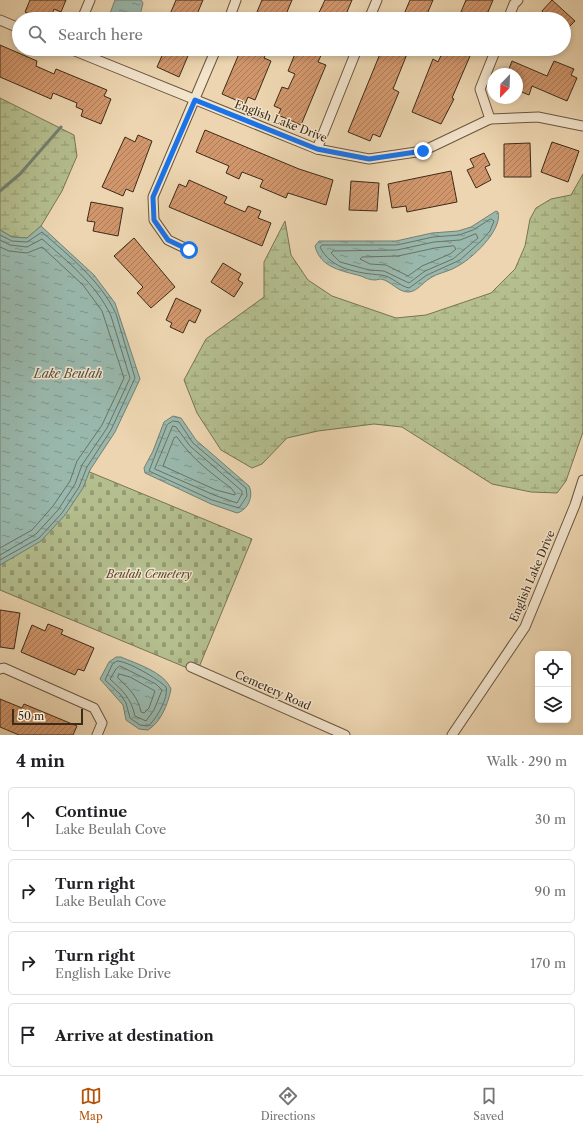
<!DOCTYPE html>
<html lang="en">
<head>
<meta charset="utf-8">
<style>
  :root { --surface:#fff; --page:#f2f2f2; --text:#202124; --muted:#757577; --line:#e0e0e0; --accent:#b45309 }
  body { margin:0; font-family:"Libre Caslon Text",serif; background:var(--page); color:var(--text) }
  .controls { position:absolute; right:12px; bottom:12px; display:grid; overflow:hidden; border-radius:6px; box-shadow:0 2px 6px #0003 }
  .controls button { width:36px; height:36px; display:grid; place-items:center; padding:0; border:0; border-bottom:1px solid var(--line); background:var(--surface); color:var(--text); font:20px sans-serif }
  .compass { position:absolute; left:487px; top:68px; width:36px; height:36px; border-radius:50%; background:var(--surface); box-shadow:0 2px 6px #0003; rotate:203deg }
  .scale { position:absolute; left:12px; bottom:10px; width:71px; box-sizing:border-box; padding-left:4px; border:2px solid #3d2b19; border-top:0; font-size:11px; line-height:14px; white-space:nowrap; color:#3d2b19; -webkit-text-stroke:3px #f3e4cc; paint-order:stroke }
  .stop { position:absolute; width:12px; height:12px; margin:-9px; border:3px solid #1a73e8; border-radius:50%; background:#fff }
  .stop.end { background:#1a73e8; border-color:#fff; box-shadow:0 1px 4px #0008 }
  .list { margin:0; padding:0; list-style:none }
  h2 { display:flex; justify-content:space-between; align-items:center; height:52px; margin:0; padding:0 16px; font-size:17px }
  h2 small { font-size:13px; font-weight:400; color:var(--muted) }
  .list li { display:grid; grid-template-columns:26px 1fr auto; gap:12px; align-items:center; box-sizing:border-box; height:64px; margin:0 8px 8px; padding:0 8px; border:1px solid var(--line); border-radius:6px }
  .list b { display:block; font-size:15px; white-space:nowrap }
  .list p { margin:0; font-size:13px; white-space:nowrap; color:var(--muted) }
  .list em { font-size:13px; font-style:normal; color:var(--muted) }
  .icon { flex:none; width:22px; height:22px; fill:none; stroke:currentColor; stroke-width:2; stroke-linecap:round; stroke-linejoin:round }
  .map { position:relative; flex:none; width:583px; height:735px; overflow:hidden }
  .search { position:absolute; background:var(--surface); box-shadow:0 2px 6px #0003; left:12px; right:12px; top:12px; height:44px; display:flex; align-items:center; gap:10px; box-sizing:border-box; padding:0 14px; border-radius:22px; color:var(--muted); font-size:15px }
  .sheet { height:340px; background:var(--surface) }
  nav { display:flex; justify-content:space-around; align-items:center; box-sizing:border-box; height:56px; border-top:1px solid var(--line); background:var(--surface); font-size:11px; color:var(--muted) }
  nav a { display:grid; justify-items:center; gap:2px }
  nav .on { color:var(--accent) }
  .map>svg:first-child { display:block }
  .wetland { fill:url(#wetland-marsh); stroke:#787454 }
  .cemetery { fill:url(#cemetery-stones); stroke:#787454 }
  .water { fill:url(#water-ripples); stroke:#748072 }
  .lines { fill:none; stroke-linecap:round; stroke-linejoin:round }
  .shore { stroke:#6b7263; stroke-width:1 }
  .stream { stroke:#748072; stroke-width:3 }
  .building { fill:url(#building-hatch); stroke:#3d2b19 }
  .street-casing { stroke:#69563f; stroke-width:11 }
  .street { stroke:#f3e4cc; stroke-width:9 }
  .route { stroke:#1a73e8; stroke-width:5 }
  .labels { text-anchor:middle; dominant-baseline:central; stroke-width:3; stroke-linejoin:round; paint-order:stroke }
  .street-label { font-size:11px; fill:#3d2b19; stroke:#f3e4cc }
  .park-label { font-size:11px; font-style:italic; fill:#554830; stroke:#f3e4cc }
  .water-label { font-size:12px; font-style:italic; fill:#544e3e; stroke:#f3e4cc }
</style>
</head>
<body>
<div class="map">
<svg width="583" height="735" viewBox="0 0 583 735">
  <defs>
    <pattern id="wetland-marsh" width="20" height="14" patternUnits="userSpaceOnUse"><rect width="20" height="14" fill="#b4be8e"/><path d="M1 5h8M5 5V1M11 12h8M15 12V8" fill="none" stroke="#949b73"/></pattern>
    <pattern id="cemetery-stones" width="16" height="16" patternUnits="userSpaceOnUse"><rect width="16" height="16" fill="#b4be8e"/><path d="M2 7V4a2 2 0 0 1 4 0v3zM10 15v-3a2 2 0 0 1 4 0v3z" fill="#949b73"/></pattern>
    <pattern id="water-ripples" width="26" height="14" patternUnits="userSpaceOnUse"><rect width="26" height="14" fill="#99b8ad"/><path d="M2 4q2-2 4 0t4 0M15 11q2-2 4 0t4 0" fill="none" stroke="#7e968c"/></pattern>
    <pattern id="building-hatch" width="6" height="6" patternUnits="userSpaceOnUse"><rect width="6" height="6" fill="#d1966c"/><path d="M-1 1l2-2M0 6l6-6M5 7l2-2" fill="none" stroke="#ab7b58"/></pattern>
  </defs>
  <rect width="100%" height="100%" fill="#ecd5b0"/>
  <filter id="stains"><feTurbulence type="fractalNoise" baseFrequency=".005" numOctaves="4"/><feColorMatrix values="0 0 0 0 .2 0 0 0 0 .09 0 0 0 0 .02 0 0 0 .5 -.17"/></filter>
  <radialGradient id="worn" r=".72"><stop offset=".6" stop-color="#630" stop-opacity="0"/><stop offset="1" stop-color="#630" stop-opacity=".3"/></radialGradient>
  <!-- wetland -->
  <g class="wetland">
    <path d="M0,98L74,135L77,156L62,191L41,226L27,238L12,237L0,230Z"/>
    <path d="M583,174V432L566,481L557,493L531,492L492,484L402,427L374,424L318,431L287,438L262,464L252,468L221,450L197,413L184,380L206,339L264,297V262L285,221L291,255L308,280L332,296L396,318L426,315L491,293L515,269L525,246L530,219L536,208L551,199L571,195Z"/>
  </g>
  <!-- cemetery -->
  <path class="cemetery" d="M0,435L252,539L197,672L0,590Z"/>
  <!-- water -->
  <g class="water">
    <path d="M115,0H141L143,3L139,19H108Z"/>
    <path d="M496,211L498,212C503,230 471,260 456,267C448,272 437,273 429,279C422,283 417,292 408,292C398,292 391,281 381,279C380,279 376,280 375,280C370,280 365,278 361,276C343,271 320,268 315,246L319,241H396L432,233L458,231L471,227Z"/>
    <path d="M41,226L94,275L115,303L140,379L115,432L90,470L83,488L65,515L41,541L0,565V230L12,237L27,238Z"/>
    <path d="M173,416L181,418L196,440L249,486C254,496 248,510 237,513L211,504L145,473L144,468L153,451L164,422Z"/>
    <path d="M116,657H121C137,664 164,672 171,689C168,704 161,722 148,730L139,729L126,720L123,705L100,679L109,662Z"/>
  </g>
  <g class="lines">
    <!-- shore -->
    <g class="shore">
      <path d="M491,219L494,221L490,231L481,241L460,260L427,275L409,288C399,286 392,276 381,275C359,273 331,270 320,247L322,245H397L433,237L459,235L473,230Z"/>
      <path d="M476,234L478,238L453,259L425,271L409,283L384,271L369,270L340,262L331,253L333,251L397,250L434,242L460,240Z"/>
      <path d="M0,235L12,241L27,242L42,232C69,256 101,281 116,314L135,378L111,430L87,467L79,487L62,513L39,538L0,560"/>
      <path d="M0,240L10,245L27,247L42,239C67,261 97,285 111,316L130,378L107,428L82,465L75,484L58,510L36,534L0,555"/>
      <path d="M454,246L456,249L450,254L422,266L408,276L386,265L370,264L360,259L362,257L398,256L435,248Z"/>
      <path d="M0,247L9,251L27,253L42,247L83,285L102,311L124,378L102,425L77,461L70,481L53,506L32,530L0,548"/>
      <path d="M173,421L179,422L193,443L246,488L247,496L239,508L212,500L149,471L167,425Z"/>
      <path d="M173,426L176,427L190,446L242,491V494L237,503L214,495L155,469Z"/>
      <path d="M177,437C192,459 211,473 231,488L235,493V495L216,490L163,466L174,438Z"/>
      <path d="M117,661C128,661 158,679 166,687C169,697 156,720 148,726L140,725L130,718L126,703L120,694L105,680L112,665Z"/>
      <path d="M120,666L156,684L162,690L154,710L146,721L135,716C131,698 123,691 110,679L116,669Z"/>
      <path d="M119,674L130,677L155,691L149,708L144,713L141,712C138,697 129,688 118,678Z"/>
    </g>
    <!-- stream -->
    <path class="stream" d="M0,191L20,174L61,127"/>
  </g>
  <!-- building -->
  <g class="building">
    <path d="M30,0H66L61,12L54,9L50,19H41L25,12Z"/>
    <path d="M176,0H203L195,19H168Z"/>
    <path d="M262,0H292L284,19H254Z"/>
    <path d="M325,0H352L344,19H316Z"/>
    <path d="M410,0H433L425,19H402Z"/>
    <path d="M466,0H493L485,19H458Z"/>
    <path d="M552,0L575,21L564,32V19H550L542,11Z"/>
    <path d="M0,45L37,61L36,66L54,74L56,69L107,90L104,96L111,99L101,124L81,116L83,110L76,107L77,103L53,93L51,99L0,77Z"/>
    <path d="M165,49H186L190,51L179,77L157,67Z"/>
    <path d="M241,49H268L264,58L271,61L255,100L248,97L245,104L222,94Z"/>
    <path d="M297,49H324L318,62L326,65L301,125L278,115L281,109L274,106L282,87L288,89L295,74L288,71Z"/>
    <path d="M382,49H409L393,89L399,92L380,137L373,134L370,141L348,132Z"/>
    <path d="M444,49H473L452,98L454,99L441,124L412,112L433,59L438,62Z"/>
    <path d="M512,61L547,76L554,61L574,69L571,75L577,78L567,101L532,86L529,95L517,90V74H507Z"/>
    <path d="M205,130L299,169L333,180L326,205L288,193L286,198L260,187L263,180L242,172L239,179L226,173L229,166L196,152Z"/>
    <path d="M138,135L152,141L133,192L126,189L123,196L102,187L125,137L135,142Z"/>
    <path d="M552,142L579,151L568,182L541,172Z"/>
    <path d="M530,143L531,177H504V144Z"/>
    <path d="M484,153L490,165L485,167L491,180L476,188L467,170L474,167L470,159Z"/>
    <path d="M451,171L457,202L407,212L406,206L392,208L388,184Z"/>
    <path d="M189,180L227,197L224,203L245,212L248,206L261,211L258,218L271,223L262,246L169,207L179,184L186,187Z"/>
    <path d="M351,181L379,183L377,211L349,210Z"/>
    <path d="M91,202L123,208L118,236L93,231L95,222L87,221Z"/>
    <path d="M134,238L175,287L151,308L137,293L143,287L114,256Z"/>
    <path d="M223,263L241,274L238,280L243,283L234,297L211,282Z"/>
    <path d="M176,298L201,310L195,323L189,320L183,333L170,327L172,323L166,320Z"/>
    <path d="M0,610L20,613L14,649L0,647Z"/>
    <path d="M48,624L63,630L61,634L94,648L84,671L78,669L75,675L21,652L32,625L45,631Z"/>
    <path d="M0,699L22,708L24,704L77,726L73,735H19L0,727Z"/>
  </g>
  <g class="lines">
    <!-- street casing -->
    <g class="street-casing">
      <g id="street">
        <path d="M82,19L90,0"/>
        <path d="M229,19L236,0"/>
        <path d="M369,19L377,0"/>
        <path d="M508,19L514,4L518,0"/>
        <path d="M0,20L19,28"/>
        <path d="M70,49L317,149L369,159L423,151L490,119L538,117L583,126"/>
        <path d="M490,119L480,89L496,49"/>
        <path d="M317,149L357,49"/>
        <path d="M189,250L168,240L154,220L153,197L216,49"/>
        <path d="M191,667L345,735"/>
        <path d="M0,669L4,668L94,708L102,723L97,735"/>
        <path d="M452,735L525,627L575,505L583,480"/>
      </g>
    </g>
    <!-- street -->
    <use href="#street" class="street"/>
  </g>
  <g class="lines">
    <!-- route -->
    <path class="route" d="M189,250L168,240L154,220L153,197L195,100L317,149L369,159L423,151"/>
  </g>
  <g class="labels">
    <!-- street labels -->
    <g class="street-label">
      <text transform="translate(281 121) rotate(21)">English Lake Drive</text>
      <text transform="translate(532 576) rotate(-67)">English Lake Drive</text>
      <text transform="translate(273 690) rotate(24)">Cemetery Road</text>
    </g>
    <!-- park labels -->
    <g class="park-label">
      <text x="149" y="574">Beulah Cemetery</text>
    </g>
    <!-- water labels -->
    <g class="water-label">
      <text x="68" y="373">Lake Beulah</text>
    </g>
  </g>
  <rect width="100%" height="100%" filter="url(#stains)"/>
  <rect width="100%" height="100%" fill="url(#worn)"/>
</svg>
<div class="controls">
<button><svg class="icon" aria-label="locate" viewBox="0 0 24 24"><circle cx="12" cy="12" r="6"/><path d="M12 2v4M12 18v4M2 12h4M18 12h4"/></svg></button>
<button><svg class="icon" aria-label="layers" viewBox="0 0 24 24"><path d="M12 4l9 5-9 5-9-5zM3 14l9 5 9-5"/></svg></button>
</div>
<svg class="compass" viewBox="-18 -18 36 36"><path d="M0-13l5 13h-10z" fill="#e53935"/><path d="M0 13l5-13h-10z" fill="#757577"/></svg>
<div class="scale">50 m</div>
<div class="stop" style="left:189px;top:250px"></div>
<div class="stop end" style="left:423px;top:151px"></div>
<div class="search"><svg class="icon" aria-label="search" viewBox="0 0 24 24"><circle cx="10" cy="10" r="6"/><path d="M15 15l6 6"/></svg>Search here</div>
</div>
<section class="sheet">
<h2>4 min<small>Walk · 290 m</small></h2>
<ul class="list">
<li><svg class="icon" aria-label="ahead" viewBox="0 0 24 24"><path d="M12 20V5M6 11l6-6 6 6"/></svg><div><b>Continue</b><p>Lake Beulah Cove</p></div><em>30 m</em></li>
<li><svg class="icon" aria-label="right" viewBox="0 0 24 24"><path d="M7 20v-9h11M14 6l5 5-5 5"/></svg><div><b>Turn right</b><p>Lake Beulah Cove</p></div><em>90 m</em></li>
<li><svg class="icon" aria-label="right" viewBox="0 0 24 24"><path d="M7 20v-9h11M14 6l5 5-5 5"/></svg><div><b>Turn right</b><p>English Lake Drive</p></div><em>170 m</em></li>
<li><svg class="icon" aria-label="arrive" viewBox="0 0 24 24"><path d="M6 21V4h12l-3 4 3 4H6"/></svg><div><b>Arrive at destination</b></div></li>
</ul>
</section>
<nav>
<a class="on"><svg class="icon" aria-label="map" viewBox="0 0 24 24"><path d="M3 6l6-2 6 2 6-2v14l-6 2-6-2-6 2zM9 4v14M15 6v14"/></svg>Map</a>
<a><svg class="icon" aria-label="directions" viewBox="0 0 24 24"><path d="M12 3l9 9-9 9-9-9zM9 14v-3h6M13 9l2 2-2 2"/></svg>Directions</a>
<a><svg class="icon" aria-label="saved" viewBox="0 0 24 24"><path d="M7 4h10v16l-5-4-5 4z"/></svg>Saved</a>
</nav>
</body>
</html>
